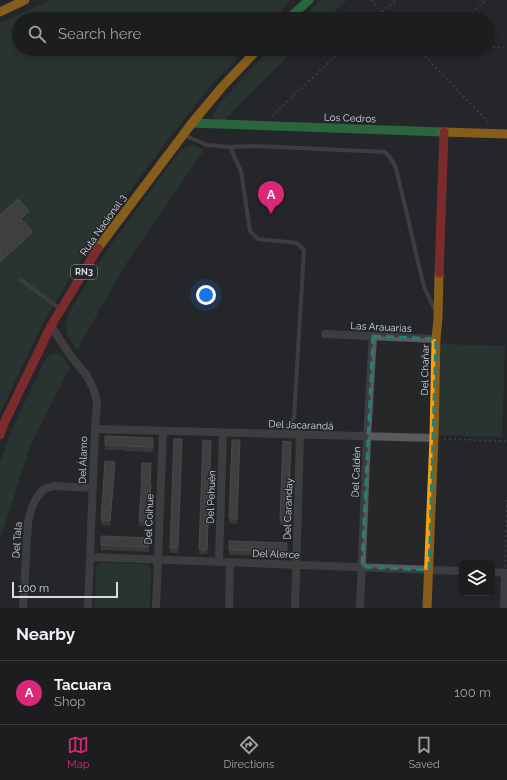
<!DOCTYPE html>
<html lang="en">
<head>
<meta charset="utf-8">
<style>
  :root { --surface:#1c1d1f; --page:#252628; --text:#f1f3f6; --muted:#a0a2a4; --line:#3a3b3d; --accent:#db2777 }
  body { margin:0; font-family:Raleway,sans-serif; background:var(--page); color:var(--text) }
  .controls { position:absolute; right:12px; bottom:12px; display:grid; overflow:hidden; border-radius:8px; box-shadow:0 2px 6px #0003 }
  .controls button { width:36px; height:36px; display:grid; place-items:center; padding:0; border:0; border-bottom:1px solid var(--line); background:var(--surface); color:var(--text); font:20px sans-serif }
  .scale { position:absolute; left:12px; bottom:10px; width:106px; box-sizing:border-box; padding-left:4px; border:2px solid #d8dadd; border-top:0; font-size:11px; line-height:14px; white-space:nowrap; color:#d8dadd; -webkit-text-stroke:3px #23262b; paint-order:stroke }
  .you { position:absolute; left:206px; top:295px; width:14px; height:14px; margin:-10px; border:3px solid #fff; border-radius:50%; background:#1a73e8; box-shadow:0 0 0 6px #1a73e833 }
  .badge { display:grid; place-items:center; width:26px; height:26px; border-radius:50%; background:var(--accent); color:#fff; font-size:13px; font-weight:700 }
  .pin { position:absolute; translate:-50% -33px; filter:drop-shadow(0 1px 2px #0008) }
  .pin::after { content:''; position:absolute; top:21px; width:14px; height:12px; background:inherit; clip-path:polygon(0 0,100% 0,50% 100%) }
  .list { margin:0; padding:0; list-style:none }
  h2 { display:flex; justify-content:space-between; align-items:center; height:52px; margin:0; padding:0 16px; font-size:17px }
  h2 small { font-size:13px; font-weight:400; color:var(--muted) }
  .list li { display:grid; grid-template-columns:26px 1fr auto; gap:12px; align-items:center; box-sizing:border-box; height:64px; padding:0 16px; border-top:1px solid var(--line) }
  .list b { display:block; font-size:15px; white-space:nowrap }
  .list p { margin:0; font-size:13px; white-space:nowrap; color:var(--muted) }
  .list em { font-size:13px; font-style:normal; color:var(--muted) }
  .icon { flex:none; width:22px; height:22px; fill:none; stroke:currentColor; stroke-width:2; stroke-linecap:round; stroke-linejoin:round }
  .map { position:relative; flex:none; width:507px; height:608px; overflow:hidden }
  .search { position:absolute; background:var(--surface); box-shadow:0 2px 6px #0003; left:12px; right:12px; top:12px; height:44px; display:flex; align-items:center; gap:10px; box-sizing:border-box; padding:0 14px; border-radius:22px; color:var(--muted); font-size:15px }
  .sheet { height:116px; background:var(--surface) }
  nav { display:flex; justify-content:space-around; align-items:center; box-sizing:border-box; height:56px; border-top:1px solid var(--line); background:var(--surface); font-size:11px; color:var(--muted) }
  nav a { display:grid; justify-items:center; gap:2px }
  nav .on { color:var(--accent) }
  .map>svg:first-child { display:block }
  .green { fill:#2f4437 }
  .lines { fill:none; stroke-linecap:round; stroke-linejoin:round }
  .path { stroke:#5d5e5f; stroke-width:1.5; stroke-dasharray:2 3; stroke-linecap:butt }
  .lane { stroke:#5a5a5a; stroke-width:4 }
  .street { stroke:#5a5a5a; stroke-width:8 }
  .fast { stroke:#30b455; stroke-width:9 }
  .slow { stroke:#ff9f0a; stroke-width:9 }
  .jam { stroke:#e5322d; stroke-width:9 }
  .wall { fill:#514e49 }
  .shaded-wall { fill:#393836 }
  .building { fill:#605e59; stroke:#72716e }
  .marked { fill:none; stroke:#238079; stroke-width:3; stroke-dasharray:8 5; stroke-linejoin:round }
  .labels { text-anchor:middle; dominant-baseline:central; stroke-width:3; stroke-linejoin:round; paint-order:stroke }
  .shield { fill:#23262b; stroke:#a2a4a8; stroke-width:1 }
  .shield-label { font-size:9px; font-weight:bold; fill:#d8dadd }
  .street-label { font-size:10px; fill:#d8dadd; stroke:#23262b }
</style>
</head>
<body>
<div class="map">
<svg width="507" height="608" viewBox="0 0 507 608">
  <rect width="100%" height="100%" fill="#252729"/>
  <!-- green -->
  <g class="green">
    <path d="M51,0H289L280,14L275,19H19V49H246L214,82L173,133L91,243L43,323L0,413V23Z"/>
    <path d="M321,0H347L325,19H300Z"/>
    <path d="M270,49H295L225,120H215L213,114L220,103Z"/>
    <path d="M194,145L204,150L125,265L77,350C67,335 64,332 68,314L105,253L179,152L187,146Z"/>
    <path d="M441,344L505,346L502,437L438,435Z"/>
    <path d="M52,353L60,354L70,367L31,444L0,539V462L12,429L46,358Z"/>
    <path d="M101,563L148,564L150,566L151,569L150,608H95L96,568L97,565Z"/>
  </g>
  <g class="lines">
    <!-- path -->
    <g class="path">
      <path d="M371,0L389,19"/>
      <path d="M375,19L396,0"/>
      <path d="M464,19L486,0"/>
      <path d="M488,47L507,48"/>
      <path d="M418,49L490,124"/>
      <path d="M424,55L431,49"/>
      <path d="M272,116L343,49"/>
      <path d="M444,439L507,441"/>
      <path d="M505,567L507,500"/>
    </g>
    <!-- lane -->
    <g class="lane">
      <path d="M186,136L207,145L230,147L241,171L250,231L258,239L297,243L304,250L294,418L281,434"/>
      <path d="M230,147L256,146L385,152C390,157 393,162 396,168L424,287L435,310"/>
      <path d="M21,280L59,308"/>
    </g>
    <!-- street -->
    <g class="street">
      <path d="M51,326L70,355L87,376L93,388L97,401L95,429L88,608"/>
      <path d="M325,334L436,339"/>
      <path d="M95,429L434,438"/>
      <path d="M90,557L462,571"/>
      <path d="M219,561L223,433"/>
      <path d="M492,572L507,573"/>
      <path d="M23,608L28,522L32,507L37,497L44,489L54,486L92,488"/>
      <path d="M156,608L163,431"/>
      <path d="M229,608L230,562"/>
      <path d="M295,608L300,435"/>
      <path d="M360,608L367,437L373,336"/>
      <path d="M504,608L505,573"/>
    </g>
    <!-- fast -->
    <g class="fast">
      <path d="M288,19L309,0"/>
      <path d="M192,123L443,132"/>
    </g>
    <!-- slow -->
    <g class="slow">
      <path d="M0,12L25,0"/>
      <path d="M443,132L507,134"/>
      <path d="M98,248L192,123L222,87L258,49"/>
      <path d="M427,608L434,438L436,339L438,318L439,273"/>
    </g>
    <!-- jam -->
    <g class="jam">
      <path d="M439,273L444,132"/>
      <path d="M0,435L4,423L51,326L98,248"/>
    </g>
  </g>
  <!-- wall -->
  <g class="wall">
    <path d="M105,436L153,438V452L125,451V450H105Z"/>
    <path d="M174,439H182L178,553H170Z"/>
    <path d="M203,440L211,441L207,554H199Z"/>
    <path d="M232,440H240L237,524L229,523Z"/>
    <path d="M283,441L291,442L288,525H280Z"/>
    <path d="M115,467L110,526L101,525V520Z"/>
    <path d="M151,468L150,484L151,489L148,527L139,526L141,484V479Z"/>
    <path d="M101,536L149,538V552L101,550Z"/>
    <path d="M229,541L287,543V556L229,555Z"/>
  </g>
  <!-- shaded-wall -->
  <g class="shaded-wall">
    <path d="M29,211V214L21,221V219Z"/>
    <path d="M33,232V234L0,264V262Z"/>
  </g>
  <!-- building -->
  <g class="building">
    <path d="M18,199L29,211L21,219L33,232L0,262V215Z"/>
    <path d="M105,436L153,438V447L125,446V445H105Z"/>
    <path d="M174,439H182L178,548H170Z"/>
    <path d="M203,440L211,441L207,550L199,549Z"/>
    <path d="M232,440H240L237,519L229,518Z"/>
    <path d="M283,441L291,442L288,520H280Z"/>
    <path d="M105,461L115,462L110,521L101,520Z"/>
    <path d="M142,463H151L150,484H151L148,522L139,521L142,479H141Z"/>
    <path d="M101,536L149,538V547L101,545Z"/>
    <path d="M229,541L287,543V551L229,550Z"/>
  </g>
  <!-- marked area -->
  <path d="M0 0H507V608H0ZM373,336L436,339L429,570L362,567Z" fill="#252729" fill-opacity=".55" fill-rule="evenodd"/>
  <path class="marked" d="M373,336L436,339L429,570L362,567Z"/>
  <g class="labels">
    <!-- shield labels -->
    <rect class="shield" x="71" y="265" width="26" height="14" rx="3"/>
    <g class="shield-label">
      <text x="84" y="272">RN3</text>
    </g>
    <!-- street labels -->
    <g class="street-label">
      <text transform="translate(350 118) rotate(2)">Los Cedros</text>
      <text transform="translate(103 225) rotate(-55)">Ruta Nacional 3</text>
      <text transform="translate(381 327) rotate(3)">Las Arauarias</text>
      <text transform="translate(425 370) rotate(-89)">Del Chañar</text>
      <text transform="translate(301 425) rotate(2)">Del Jacarandá</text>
      <text transform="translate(83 460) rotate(-88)">Del Álamo</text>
      <text transform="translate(356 472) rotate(-88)">Del Caldén</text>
      <text transform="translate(211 497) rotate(-88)">Del Pehuén</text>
      <text transform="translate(288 509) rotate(-88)">Del Caranday</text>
      <text transform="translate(149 519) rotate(-88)">Del Coihue</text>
      <text transform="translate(17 540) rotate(-86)">Del Tala</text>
      <text transform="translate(276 554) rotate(2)">Del Alerce</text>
    </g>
  </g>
</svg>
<div class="controls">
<button><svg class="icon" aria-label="layers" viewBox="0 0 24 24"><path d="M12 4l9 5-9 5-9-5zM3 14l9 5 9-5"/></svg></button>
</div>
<div class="scale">100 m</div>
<div class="you"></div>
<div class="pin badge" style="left:271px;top:214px">A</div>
<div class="search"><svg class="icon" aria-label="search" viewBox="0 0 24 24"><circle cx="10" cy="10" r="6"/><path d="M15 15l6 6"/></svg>Search here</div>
</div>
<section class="sheet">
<h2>Nearby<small></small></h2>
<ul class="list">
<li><span class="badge">A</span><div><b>Tacuara</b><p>Shop</p></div><em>100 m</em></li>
</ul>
</section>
<nav>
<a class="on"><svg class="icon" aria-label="map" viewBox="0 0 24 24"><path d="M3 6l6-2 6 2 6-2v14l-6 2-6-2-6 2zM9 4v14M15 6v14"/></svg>Map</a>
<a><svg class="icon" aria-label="directions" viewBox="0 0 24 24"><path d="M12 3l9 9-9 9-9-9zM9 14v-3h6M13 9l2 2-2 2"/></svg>Directions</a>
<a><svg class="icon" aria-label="saved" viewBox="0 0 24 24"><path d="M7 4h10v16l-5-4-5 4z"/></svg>Saved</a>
</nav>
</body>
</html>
